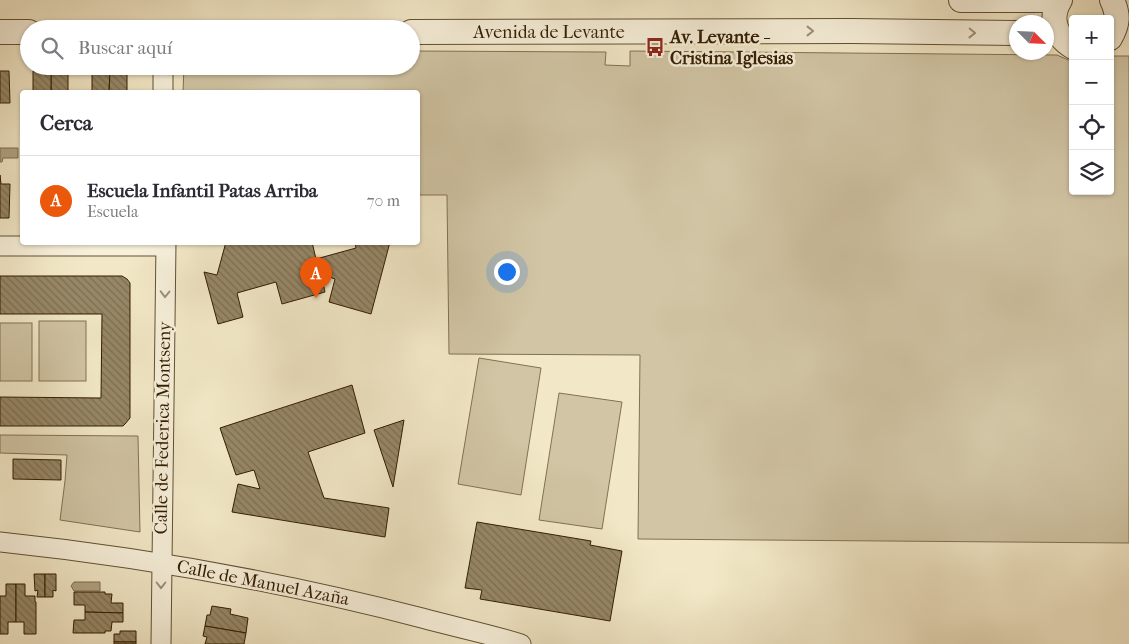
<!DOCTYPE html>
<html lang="es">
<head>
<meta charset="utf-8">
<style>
  :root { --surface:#fff; --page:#f7f7f7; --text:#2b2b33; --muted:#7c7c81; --line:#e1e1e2; --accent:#ea580c }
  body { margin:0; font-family:"IM FELL French Canon",serif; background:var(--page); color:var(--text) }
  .controls { position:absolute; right:15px; top:15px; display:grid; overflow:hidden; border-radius:5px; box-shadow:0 1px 4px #0004 }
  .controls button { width:45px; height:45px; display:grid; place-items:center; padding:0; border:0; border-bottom:1px solid var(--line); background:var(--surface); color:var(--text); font:25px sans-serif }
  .compass { position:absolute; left:1009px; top:15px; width:45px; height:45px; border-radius:50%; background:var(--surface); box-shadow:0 1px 4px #0004; rotate:114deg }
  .you { position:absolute; left:506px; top:271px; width:18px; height:18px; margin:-12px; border:4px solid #fff; border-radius:50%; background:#1a73e8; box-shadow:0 0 0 8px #1a73e833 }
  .badge { display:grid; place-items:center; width:32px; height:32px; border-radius:50%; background:var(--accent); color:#fff; font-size:16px; font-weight:700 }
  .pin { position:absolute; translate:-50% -41px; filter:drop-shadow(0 1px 2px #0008) }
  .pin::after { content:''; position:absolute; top:26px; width:18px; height:15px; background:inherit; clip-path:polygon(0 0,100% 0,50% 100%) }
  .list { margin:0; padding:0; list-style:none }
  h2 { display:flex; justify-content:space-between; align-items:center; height:65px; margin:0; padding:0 20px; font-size:21px }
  h2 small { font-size:16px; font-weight:400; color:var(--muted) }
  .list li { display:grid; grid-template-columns:32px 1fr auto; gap:15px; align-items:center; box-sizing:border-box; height:90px; padding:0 20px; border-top:1px solid var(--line) }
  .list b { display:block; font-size:19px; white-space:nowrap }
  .list p { margin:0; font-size:16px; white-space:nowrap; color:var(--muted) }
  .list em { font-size:16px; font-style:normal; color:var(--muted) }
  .icon { flex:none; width:28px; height:28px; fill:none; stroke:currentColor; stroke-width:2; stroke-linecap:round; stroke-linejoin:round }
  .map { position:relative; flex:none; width:1129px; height:644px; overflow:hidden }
  .search { position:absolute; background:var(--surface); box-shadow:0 1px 4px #0004; left:20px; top:20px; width:400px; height:55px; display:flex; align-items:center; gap:12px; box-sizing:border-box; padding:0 18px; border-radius:28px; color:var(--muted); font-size:19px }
  .panel { position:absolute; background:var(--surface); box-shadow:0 1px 4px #0004; left:20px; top:90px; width:400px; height:155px; border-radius:5px }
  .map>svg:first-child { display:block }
  .green { fill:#d1c5a5; stroke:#827152 }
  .water { fill:#b1a383; stroke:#7e6d4f }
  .building { fill:url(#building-back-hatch); stroke:#321d00 }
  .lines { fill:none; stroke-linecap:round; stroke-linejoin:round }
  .minor-casing { stroke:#625032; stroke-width:21 }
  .tertiary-casing { stroke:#625032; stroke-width:26 }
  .minor { stroke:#f7f0db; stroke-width:19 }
  .tertiary { stroke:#f7f0db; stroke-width:24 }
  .oneway { stroke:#9e9178 }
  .labels { text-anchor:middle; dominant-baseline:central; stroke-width:5; stroke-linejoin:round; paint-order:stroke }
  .street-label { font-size:18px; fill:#321d00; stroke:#f7f0db }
  .poi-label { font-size:18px; font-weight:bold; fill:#321d00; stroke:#f7f0db; text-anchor:start }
</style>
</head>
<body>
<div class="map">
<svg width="1129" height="644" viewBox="0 0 1129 644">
  <defs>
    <pattern id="building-back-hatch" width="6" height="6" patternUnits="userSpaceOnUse" patternTransform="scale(1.25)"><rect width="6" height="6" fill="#968767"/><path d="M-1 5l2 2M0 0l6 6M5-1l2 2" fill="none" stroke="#7b6e52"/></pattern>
  </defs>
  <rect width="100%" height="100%" fill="#f2e8c7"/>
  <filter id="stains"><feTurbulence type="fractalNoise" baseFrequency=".004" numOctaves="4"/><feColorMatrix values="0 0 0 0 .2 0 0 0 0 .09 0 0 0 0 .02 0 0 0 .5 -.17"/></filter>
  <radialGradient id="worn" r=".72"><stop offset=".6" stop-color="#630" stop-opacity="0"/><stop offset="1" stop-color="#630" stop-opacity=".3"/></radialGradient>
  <!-- green -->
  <g class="green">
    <path d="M411,51L606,52L605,65L630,66V51L1057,55L1073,62V191H1110V56H1129V543L638,539L640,355L449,354L447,195H418V92H183L184,66H411Z"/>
    <rect x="39" y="321" width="47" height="60"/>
    <rect x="0" y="323" width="32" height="58"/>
    <path d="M479,358L541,368L521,495L458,484Z"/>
    <path d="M559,393L622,402L602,529L539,520Z"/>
    <path d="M0,435L138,436L140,532L60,520L65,481L67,455L0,453Z"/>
  </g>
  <!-- water -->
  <g class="water">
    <path d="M0,148H18V158H3L2,162H0Z"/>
    <path d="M74,582H100V591H74L71,586Z"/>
  </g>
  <!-- building -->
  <g class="building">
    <path d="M51,67H60V71H68V92H51Z"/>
    <path d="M0,71H9L10,103H0Z"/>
    <rect x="33" y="71" width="18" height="21"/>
    <path d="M92,71H110L109,92H92Z"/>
    <path d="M110,71H127V91L138,92H109Z"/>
    <path d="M0,175L1,184H10L9,218H0Z"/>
    <path d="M226,242H312L316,259L356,248L355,242H390L371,314L329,302L335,279L321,274L325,292L282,304L276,282L237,293L243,317L218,324L204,272L217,275Z"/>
    <path d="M0,276H122L127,279L130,283V418L125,424L123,426H0V397L101,398L102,314H0Z"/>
    <path d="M352,385L365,433L308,452L324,498L389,508L385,537L232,512L238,484L260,489L254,470L236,475L220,428Z"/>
    <path d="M404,420L393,487L374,430Z"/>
    <path d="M13,459L61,460V480L13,479Z"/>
    <path d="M477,522L591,541L590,545L622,551L610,621L480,599L482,590L465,588Z"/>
    <path d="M34,574H45V597H37L38,590L35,591Z"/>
    <path d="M45,574H56V591L53,590V597H45Z"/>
    <path d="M6,584H16V622H8V634H0V596H6Z"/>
    <path d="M16,584H25V596H35V602H36V634H24V622H16Z"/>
    <path d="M74,592H105V594H112L111,603H123V613L85,612V605H74Z"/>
    <path d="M212,606L231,609L230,614L248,618L246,633L205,626L207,615H210Z"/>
    <path d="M85,612L123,613V622H112L111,631H105V633H73L74,620H85Z"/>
    <path d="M205,626L246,633L244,644H205L207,637L203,636Z"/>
    <path d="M120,631H136V642H114V634H120Z"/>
    <rect x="114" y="642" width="22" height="2"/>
  </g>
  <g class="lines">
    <!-- minor casing -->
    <g class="minor-casing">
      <g id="minor">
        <path d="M163,66V92"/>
        <path d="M0,246H165"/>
        <path d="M0,542C143,557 283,582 422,618C455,627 489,634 521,644"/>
        <path d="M161,644L166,242"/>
      </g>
    </g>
    <!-- tertiary casing -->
    <g class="tertiary-casing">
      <g id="tertiary">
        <path d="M961,0H1042"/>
        <path d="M1060,0C1049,18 1055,36 1073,47"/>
        <path d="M0,32H29"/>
        <path d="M411,32L852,31L1016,33"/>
        <path d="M1110,38C1118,24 1119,15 1112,0"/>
      </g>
    </g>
    <!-- minor -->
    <use href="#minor" class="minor"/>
    <!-- tertiary -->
    <use href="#tertiary" class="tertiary"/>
  </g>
  <!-- one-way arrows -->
  <defs><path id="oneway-chevron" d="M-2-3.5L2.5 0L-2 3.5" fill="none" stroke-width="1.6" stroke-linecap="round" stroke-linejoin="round" transform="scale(1.25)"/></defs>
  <g class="oneway">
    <use href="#oneway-chevron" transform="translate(810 31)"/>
    <use href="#oneway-chevron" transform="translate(972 33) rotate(1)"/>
    <use href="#oneway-chevron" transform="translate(165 294) rotate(91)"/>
    <use href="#oneway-chevron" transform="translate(161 585) rotate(90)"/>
  </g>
  <!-- icons -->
  <defs>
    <g id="bus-bare" transform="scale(1.5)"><path d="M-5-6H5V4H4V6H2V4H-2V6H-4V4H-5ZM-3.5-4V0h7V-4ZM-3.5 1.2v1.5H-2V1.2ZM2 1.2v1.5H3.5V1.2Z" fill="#8f2418" stroke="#f7f0db" stroke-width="2.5" paint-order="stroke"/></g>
  </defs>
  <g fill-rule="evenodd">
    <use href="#bus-bare" x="655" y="47"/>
  </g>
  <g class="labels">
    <!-- street labels -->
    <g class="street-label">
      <text x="549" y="32">Avenida de Levante</text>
      <text transform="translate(163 428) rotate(-89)">Calle de Federica Montseny</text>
      <text transform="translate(263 583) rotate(11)">Calle de Manuel Azaña</text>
    </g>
    <!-- poi labels -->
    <g class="poi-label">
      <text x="670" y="37">Av. Levante -<tspan x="670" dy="21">Cristina Iglesias</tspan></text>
    </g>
  </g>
  <rect width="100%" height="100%" filter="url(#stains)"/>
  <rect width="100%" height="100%" fill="url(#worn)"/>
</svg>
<div class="controls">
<button>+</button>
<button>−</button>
<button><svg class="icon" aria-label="locate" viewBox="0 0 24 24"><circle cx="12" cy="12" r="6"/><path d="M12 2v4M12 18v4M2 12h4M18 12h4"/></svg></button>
<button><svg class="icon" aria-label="layers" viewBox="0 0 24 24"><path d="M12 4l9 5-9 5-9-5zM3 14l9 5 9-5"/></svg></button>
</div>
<svg class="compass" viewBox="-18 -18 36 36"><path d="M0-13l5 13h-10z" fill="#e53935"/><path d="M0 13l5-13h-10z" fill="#7c7c81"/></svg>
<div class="you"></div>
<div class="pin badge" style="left:316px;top:298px">A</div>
<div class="search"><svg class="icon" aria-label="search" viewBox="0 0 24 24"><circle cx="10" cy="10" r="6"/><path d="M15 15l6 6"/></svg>Buscar aquí</div>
<section class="panel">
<h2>Cerca<small></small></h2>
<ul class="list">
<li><span class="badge">A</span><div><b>Escuela Infantil Patas Arriba</b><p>Escuela</p></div><em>70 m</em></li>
</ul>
</section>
</div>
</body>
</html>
